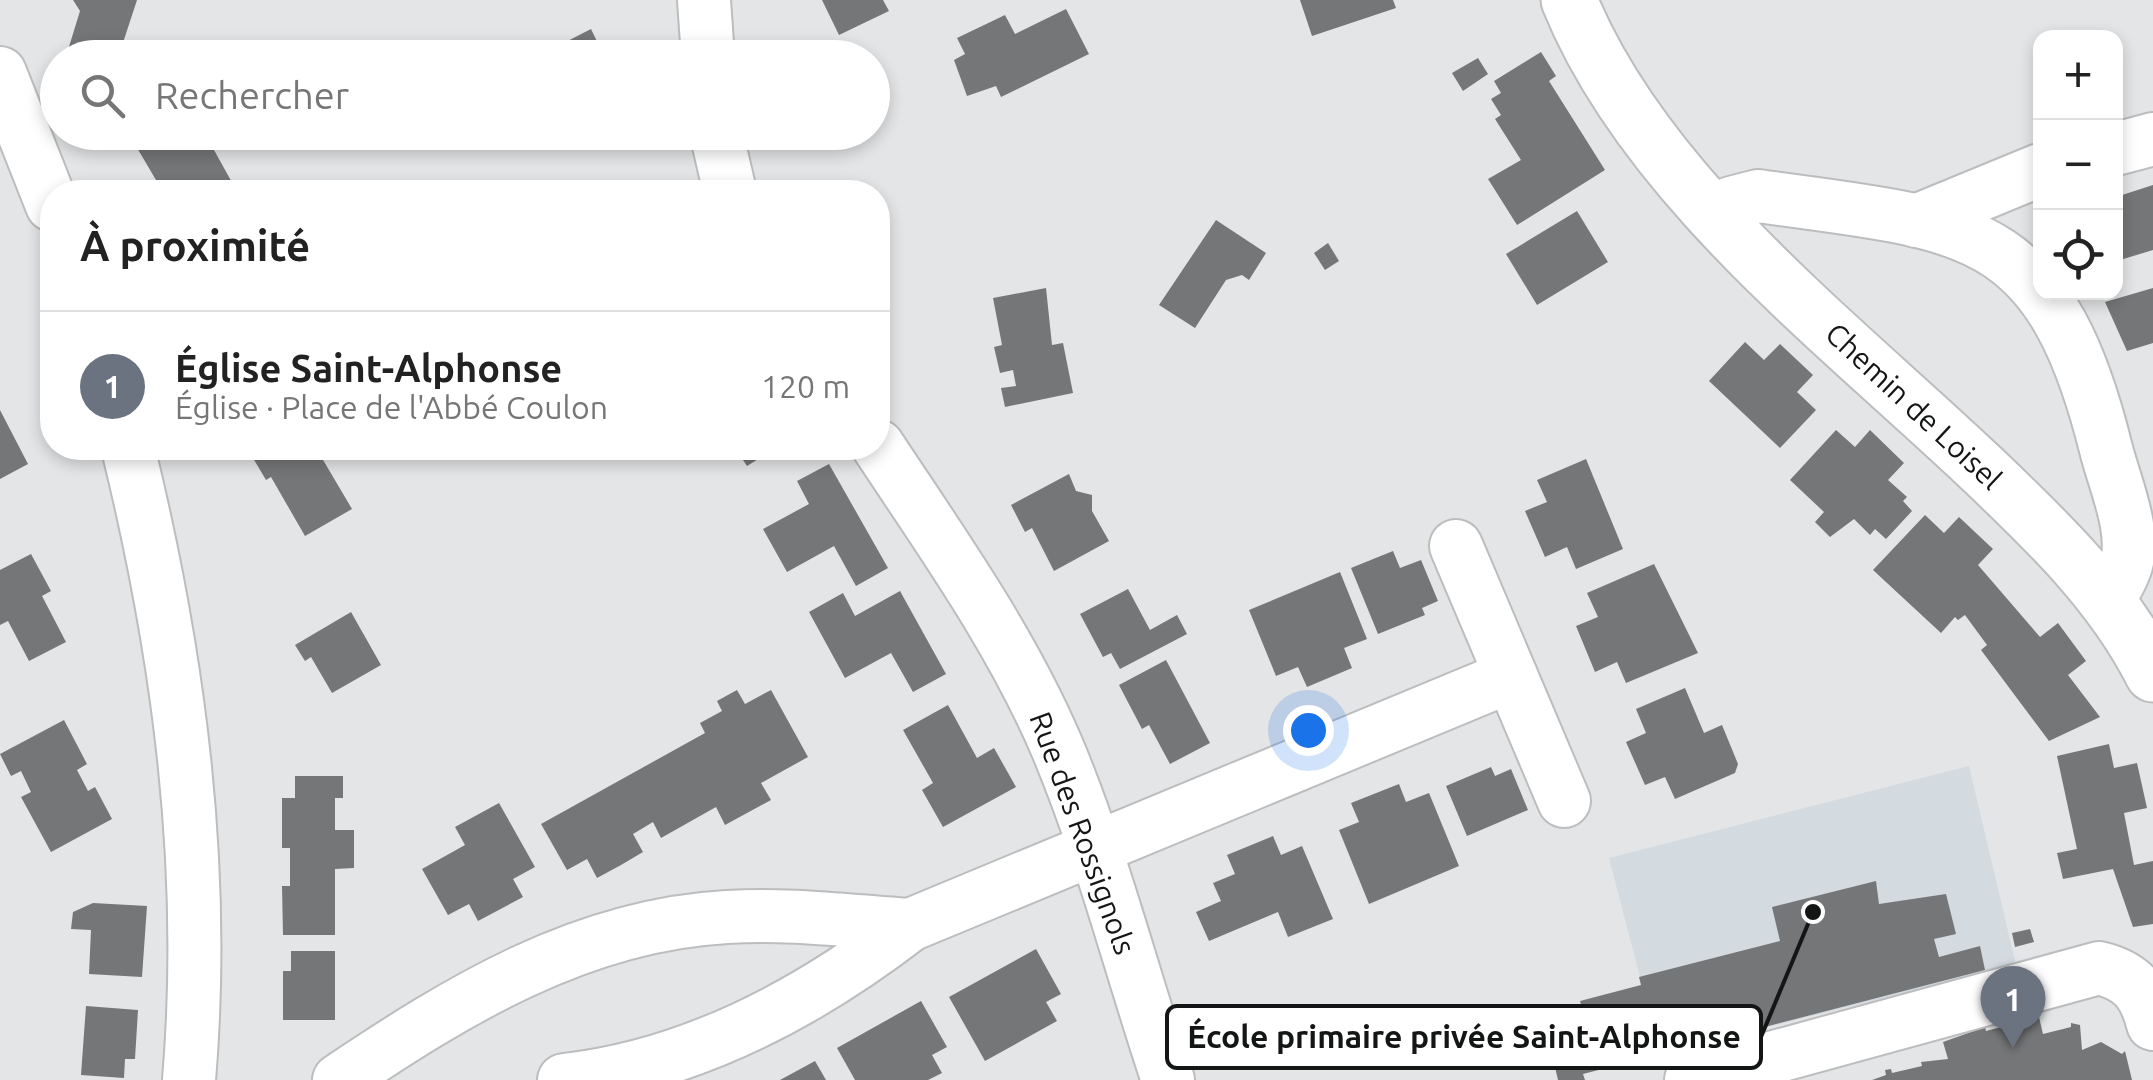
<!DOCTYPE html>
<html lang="fr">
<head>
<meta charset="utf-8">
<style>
  :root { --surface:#fff; --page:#f6f6f6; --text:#222; --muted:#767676; --line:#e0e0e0; --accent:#d93025 }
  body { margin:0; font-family:Ubuntu,sans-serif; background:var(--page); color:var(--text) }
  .controls { position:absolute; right:30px; top:30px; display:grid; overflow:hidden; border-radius:20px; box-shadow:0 5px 15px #0003 }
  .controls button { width:90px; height:90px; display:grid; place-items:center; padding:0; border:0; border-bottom:2px solid var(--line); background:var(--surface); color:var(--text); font:50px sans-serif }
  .you { position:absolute; left:1308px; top:730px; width:35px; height:35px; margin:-25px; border:8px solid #fff; border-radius:50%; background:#1a73e8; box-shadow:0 0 0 15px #1a73e833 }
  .badge { display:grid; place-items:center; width:65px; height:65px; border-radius:50%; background:var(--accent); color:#fff; font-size:32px; font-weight:700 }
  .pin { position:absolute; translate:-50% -82px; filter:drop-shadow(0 2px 5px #0008) }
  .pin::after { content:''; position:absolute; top:52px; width:35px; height:30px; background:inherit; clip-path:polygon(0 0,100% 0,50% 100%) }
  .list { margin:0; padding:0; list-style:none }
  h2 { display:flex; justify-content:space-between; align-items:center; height:130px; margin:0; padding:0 40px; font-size:42px }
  h2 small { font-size:32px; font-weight:400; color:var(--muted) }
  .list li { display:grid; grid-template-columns:65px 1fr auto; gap:30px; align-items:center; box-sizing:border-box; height:150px; padding:0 40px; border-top:2px solid var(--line) }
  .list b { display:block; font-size:38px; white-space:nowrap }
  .list p { margin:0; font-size:32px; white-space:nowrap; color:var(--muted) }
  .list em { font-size:32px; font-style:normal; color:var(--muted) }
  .icon { flex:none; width:55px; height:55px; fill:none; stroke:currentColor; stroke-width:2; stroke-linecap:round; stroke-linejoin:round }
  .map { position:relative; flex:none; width:2153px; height:1080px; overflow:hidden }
  .search { position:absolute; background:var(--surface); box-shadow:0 5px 15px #0003; left:40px; top:40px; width:850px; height:110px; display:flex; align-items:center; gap:25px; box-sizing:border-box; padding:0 35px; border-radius:55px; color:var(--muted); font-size:38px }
  .panel { position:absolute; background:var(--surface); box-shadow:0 5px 15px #0003; left:40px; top:180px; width:850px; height:280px; border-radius:40px }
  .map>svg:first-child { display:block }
  .built { fill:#d3dae0 }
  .building { fill:#757677 }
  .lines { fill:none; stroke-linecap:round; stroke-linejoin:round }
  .minor-casing { stroke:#bcbdbe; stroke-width:56 }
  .tertiary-casing { stroke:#bcbdbe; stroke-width:59 }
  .minor { stroke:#fff; stroke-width:52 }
  .tertiary { stroke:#fff; stroke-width:55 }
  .labels { text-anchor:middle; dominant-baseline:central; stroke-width:8; stroke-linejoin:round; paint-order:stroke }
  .street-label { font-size:30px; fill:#141515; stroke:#fff }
  .leader { fill:none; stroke:#141515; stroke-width:4 }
  .callout-dot { fill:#141515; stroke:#fff; stroke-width:4 }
  .callout { fill:#fff; stroke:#141515; stroke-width:4 }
  .callout-label { font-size:32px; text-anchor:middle; font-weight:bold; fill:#141515 }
</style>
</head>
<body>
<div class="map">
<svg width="2153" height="1080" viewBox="0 0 2153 1080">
  <rect width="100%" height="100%" fill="#e4e5e6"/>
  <!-- built -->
  <path class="built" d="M1969,766L2016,965L1660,1054L1609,858Z"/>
  <!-- building -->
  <g class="building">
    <path d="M73,0H137L118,58L68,50L80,11Z"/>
    <path d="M822,0H883L889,11L839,35Z"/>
    <path d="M1300,0H1393L1396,8L1312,36Z"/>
    <path d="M1066,9L1089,54L1001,97L996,86L967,96L954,60L965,54L957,38L1005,15L1015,34Z"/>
    <path d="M591,29L605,58H553L550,50Z"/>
    <path d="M1541,52L1556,76L1549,81L1605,170L1517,225L1488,179L1521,160L1495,119L1501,115L1491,99L1501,93L1494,81Z"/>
    <path d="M1478,58L1488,74L1463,91L1452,73Z"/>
    <path d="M119,132H204L234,186L222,192H163L136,146L129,149Z"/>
    <path d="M2153,185V250L2120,260L2116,197Z"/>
    <path d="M1577,211L1608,262L1537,305L1506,254Z"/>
    <path d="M1216,220L1266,253L1249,280L1242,275L1226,280L1195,328L1159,305Z"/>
    <path d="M1328,243L1339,261L1325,270L1314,253Z"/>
    <path d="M1046,288L1052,345L1063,343L1073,393L1005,407L1001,388L1016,386L1013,370L1000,373L994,347L1002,345L993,298Z"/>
    <path d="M2153,288V343L2127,351L2105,302Z"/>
    <path d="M1745,342L1764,360L1780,344L1813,375L1797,392L1816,410L1780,448L1709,381Z"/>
    <path d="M0,410L28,464L0,479Z"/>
    <path d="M1836,430L1855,447L1870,430L1904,463L1888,480L1907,497L1903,501L1912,511L1886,539L1875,529L1870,535L1854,519L1830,537L1815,522L1824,512L1790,480Z"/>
    <path d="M247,448H316L352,509L305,536L271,477L266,480Z"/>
    <path d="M735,448H776L747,466Z"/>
    <path d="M1586,459L1623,549L1576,569L1567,547L1545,557L1525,511L1547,502L1537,480Z"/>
    <path d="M829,464L888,568L856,586L834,546L787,572L763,529L809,504L797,481Z"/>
    <path d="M1069,474L1076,491L1092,495V511L1109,541L1054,571L1032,528L1025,532L1011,505Z"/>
    <path d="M1925,515L1944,533L1959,517L1993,549L1978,565L2040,637L2058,623L2086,661L2068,675L2100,717L2049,741L1981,650L1987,645L1965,615L1958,620L1955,617L1941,633L1873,570Z"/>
    <path d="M1393,551L1400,568L1421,560L1438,601L1422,608L1425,615L1378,634L1351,568Z"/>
    <path d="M31,554L51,591L42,596L66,642L29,661L8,621L0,625V570Z"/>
    <path d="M1654,564L1698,653L1626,683L1617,662L1595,672L1576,626L1598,617L1587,593Z"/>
    <path d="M1340,572L1367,639L1344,648L1352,668L1307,687L1298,667L1276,676L1249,610Z"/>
    <path d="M1128,589L1150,630L1177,615L1187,634L1120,669L1111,653L1103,657L1080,614Z"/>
    <path d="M900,591L946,674L913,692L891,653L845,678L809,612L843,593L855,616Z"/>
    <path d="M351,612L381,665L332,693L311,657L305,661L295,645Z"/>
    <path d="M1166,660L1210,743L1170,764L1149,725L1142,729L1119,685Z"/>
    <path d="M1685,688L1704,733L1722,725L1738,764L1735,773L1675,799L1665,777L1645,785L1626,742L1646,733L1636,709Z"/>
    <path d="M737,690L745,704L771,690L808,757L761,783L771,800L725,825L716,807L661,838L653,822L633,834L643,852L621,865L597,878L587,859L567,870L541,824L705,733L700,723L722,711L717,701Z"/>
    <path d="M948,705L977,758L994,748L1016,787L943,827L922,790L933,783L903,730Z"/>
    <path d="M64,720L87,764L77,770L88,791L95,787L112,819L51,852L21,797L31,792L21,771L11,776L0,754Z"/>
    <path d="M2109,744L2114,768L2137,763L2147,808L2124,813L2134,865L2153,861V924L2133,927L2113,869L2063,879L2057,853L2077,849L2057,756Z"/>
    <path d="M1491,767L1495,776L1511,769L1528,810L1467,836L1446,786Z"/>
    <path d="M295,776H343V798H335V830H354V868L335,869V935H283L282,886H290V848H282V798H295Z"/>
    <path d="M1399,784L1406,802L1429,793L1459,866L1369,904L1339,830L1359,822L1351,803Z"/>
    <path d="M499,803L535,867L513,879L523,897L478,921L469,904L448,915L422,869L465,845L455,827Z"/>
    <path d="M1273,836L1281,855L1302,846L1333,919L1288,937L1278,912L1209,941L1196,912L1221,901L1213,883L1235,874L1227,855Z"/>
    <path d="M1876,881L1879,904L1946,894L1956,934L1934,939L1939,957L1980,946L1985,970L1583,1074L1585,1080H1558L1554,1063L1578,1056L1573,1038L1589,1034L1580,1001L1641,985L1639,977L1780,941L1772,907Z"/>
    <path d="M93,903L147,906L142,977L89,974L91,930L71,929L73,912Z"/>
    <path d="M2030,929L2034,942L2015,947L2012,933Z"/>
    <path d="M1036,949L1061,994L1046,1002L1057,1021L985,1061L949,997Z"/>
    <path d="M291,951H335V1020H283V971H291Z"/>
    <path d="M921,1001L947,1047L932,1055L942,1073L928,1080H855L837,1048Z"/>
    <path d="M86,1006L138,1010L135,1059H125L124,1078L81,1075Z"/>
    <path d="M2039,1017L2043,1034L2071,1027V1023L2080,1025L2082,1050L2101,1042L2122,1054L2125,1051L2132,1080H1872L1886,1075L1885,1070L1891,1069L1892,1073L1922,1066L1921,1062L1948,1059L1943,1042L1985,1027L1986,1031Z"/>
    <path d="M815,1061L826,1080H780Z"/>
  </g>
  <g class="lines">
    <!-- minor casing -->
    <g class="minor-casing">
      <g id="minor">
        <path d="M704,0L708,58"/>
        <path d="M0,73L52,205"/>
        <path d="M716,132L730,192"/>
        <path d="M2116,149L2153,139"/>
        <path d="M1714,215L1731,203L1758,196C1967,225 2049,220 2106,449C2114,482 2138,534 2125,568C2121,580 2113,591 2108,602"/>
        <path d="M1916,221L2040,170"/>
        <path d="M878,446C942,543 1011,639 1057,747C1102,854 1131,970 1168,1080"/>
        <path d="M128,448C179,656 207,866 189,1080"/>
        <path d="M1456,546L1564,801"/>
        <path d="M339,1080C457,1001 580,925 727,917C788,913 849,921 910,925"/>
        <path d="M564,1080C691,1066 810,1002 910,925L1511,676"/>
        <path d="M1691,1080L2099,968C2132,976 2145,992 2153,1024"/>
      </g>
    </g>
    <!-- tertiary casing -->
    <g class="tertiary-casing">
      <path id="tertiary" d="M1569,0C1644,186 1840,334 1983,470C2048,532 2112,593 2153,674"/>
    </g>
    <!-- minor -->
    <use href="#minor" class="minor"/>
    <!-- tertiary -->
    <use href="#tertiary" class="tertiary"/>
  </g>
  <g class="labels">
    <!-- street labels -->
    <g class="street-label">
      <text transform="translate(1914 406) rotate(43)">Chemin de Loisel</text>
      <text transform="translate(1083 833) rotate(70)">Rue des Rossignols</text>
    </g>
  </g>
  <!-- callouts -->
  <path class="leader" d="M1813 912L1761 1037"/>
  <circle class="callout-dot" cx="1813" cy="912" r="10"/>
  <rect class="callout" x="1167" y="1006" width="594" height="62" rx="10"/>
  <g class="callout-label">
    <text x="1464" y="1048">École primaire privée Saint-Alphonse</text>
  </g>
</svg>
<div class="controls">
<button>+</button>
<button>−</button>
<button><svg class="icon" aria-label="locate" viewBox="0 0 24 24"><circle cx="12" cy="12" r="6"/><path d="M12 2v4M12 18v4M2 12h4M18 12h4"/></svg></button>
</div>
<div class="you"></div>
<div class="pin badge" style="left:2013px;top:1048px;background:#6b7280">1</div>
<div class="search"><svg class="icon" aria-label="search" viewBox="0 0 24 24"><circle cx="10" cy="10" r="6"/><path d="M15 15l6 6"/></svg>Rechercher</div>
<section class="panel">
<h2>À proximité<small></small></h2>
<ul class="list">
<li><span class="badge" style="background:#6b7280">1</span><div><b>Église Saint-Alphonse</b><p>Église · Place de l'Abbé Coulon</p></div><em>120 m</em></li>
</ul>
</section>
</div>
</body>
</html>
